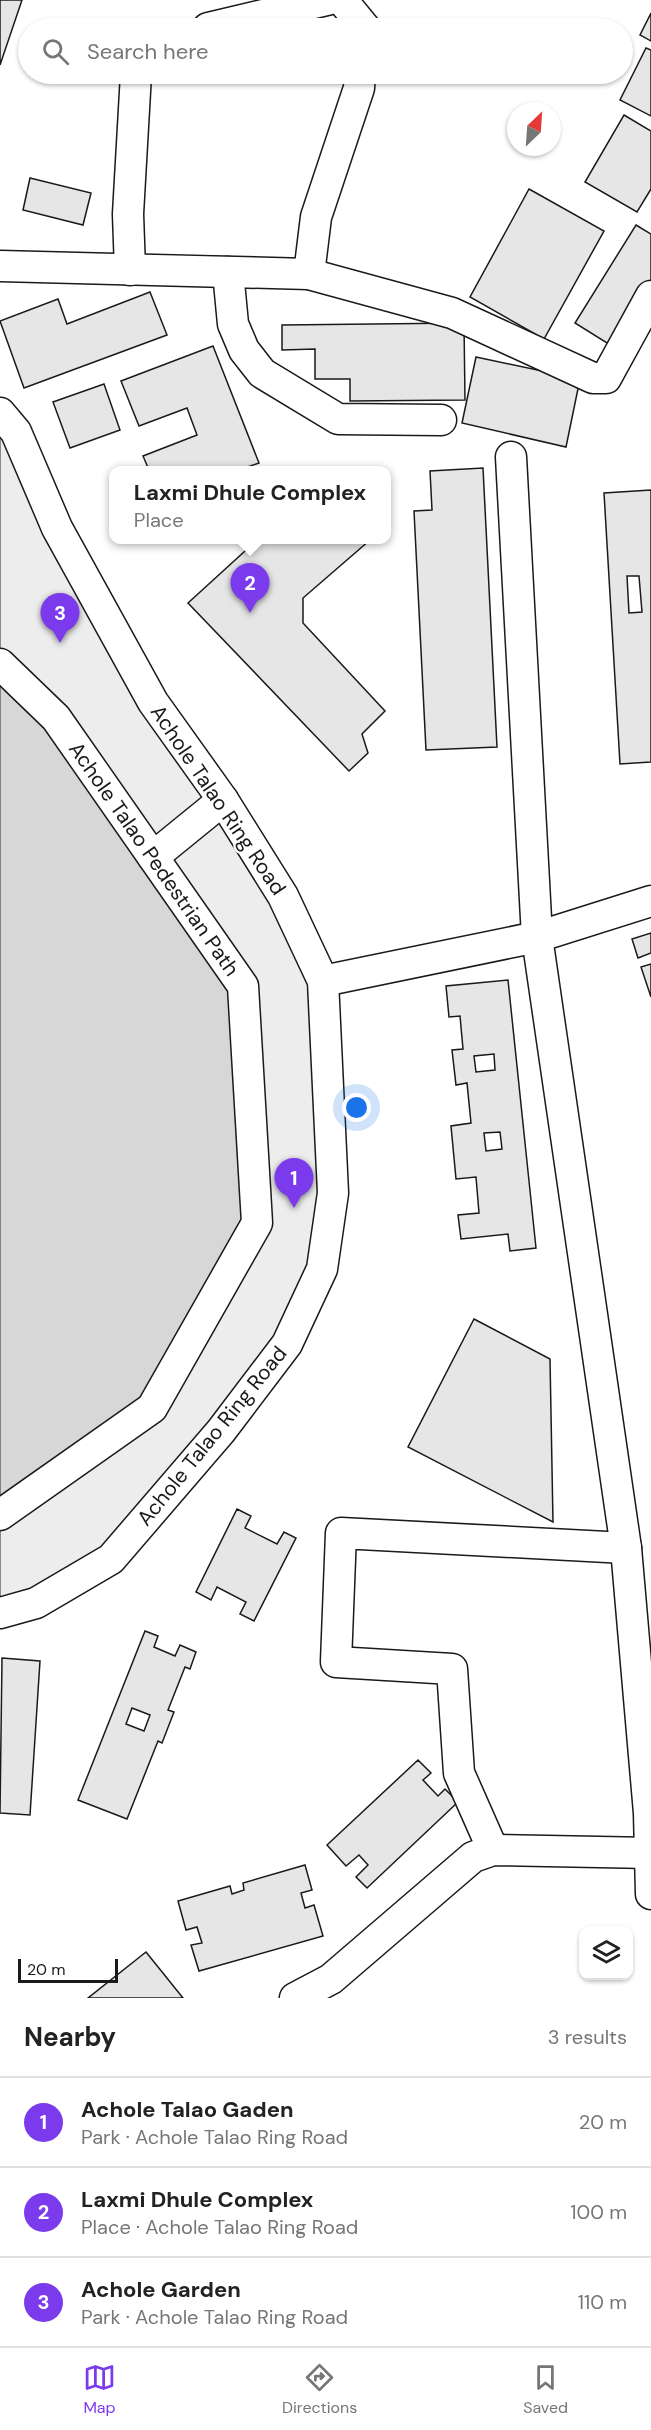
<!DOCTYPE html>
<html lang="en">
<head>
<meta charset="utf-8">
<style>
  :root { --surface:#fff; --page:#f2f2f2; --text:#222; --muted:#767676; --line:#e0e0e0; --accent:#7c3aed }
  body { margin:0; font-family:"DM Sans",sans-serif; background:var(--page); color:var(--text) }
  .controls { position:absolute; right:18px; bottom:18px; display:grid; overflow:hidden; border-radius:12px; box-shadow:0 2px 4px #0004 }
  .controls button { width:54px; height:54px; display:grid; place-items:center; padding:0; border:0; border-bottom:2px solid var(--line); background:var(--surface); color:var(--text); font:30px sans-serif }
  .compass { position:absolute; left:507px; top:102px; width:54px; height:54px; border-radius:50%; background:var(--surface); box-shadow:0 2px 4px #0004; rotate:25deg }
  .scale { position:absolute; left:18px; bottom:15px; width:100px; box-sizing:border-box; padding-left:6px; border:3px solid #1a1a1a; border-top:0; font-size:16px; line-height:21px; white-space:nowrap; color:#1a1a1a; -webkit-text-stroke:4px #fff; paint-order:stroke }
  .you { position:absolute; left:357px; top:1108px; width:21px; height:21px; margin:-15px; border:4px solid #fff; border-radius:50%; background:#1a73e8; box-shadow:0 0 0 9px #1a73e833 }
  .badge { display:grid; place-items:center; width:39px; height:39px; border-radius:50%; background:var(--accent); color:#fff; font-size:20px; font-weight:700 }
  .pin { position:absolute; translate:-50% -50px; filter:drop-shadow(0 2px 3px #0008) }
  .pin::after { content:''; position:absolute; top:32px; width:21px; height:18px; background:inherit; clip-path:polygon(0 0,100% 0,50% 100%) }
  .popup { position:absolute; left:109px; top:466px; width:282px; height:78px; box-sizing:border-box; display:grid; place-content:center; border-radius:12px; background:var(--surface); filter:drop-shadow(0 2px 4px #0005); font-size:20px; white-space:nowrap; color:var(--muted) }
  .popup b { font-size:22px; color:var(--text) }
  .popup::after { content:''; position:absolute; left:50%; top:100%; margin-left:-12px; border:12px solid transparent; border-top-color:var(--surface) }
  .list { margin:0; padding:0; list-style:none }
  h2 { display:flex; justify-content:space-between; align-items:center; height:78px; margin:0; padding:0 24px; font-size:26px }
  h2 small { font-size:20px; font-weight:400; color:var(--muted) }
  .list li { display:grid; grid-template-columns:39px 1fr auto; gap:18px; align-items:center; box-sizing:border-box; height:90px; padding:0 24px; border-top:2px solid var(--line) }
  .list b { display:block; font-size:22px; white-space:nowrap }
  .list p { margin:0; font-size:20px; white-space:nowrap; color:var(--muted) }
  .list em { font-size:20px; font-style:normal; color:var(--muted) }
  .icon { flex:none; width:33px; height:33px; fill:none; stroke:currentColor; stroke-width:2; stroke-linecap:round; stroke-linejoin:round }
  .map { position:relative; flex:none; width:651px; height:1998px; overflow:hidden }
  .search { position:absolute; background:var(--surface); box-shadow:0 2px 4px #0004; left:18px; right:18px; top:18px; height:66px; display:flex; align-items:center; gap:15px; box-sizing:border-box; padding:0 21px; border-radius:33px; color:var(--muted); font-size:22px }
  .sheet { height:348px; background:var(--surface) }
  nav { display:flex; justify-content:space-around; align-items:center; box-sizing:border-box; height:84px; border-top:2px solid var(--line); background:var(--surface); font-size:16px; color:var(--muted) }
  nav a { display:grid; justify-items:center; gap:3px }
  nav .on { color:var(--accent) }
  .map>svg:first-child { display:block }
  .built { fill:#ededed; stroke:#6a6a6a; stroke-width:1.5 }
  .water { fill:#d7d7d7; stroke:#6a6a6a; stroke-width:1.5 }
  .building { fill:#e6e6e6; stroke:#1a1a1a; stroke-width:1.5; fill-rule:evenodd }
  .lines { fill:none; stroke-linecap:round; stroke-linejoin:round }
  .street-casing { stroke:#1a1a1a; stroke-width:33 }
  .street { stroke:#fff; stroke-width:30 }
  .labels { text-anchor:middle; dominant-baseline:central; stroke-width:4.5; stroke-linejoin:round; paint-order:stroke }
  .street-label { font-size:21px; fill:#1a1a1a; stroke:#fff }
</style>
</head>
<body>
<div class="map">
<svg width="651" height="1998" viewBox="0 0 651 1998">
  <rect width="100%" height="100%" fill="#fff"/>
  <!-- built -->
  <path class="built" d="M0,413L323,981L333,1193L287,1344L111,1559L0,1613Z"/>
  <!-- water -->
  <path class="water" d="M0,664L243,986L257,1223L152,1408L0,1515Z"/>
  <!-- building -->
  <g class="building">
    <path d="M0,0H22L0,65Z"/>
    <path d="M651,13V41L640,35Z"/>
    <path d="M646,48L651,50V116L620,100Z"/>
    <path d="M624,115L651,131V189L637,212L585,182Z"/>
    <path d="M30,178L91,193L83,225L23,210Z"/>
    <path d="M529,189L604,231L544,339L470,297Z"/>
    <path d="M636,225L651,234V289L615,348L575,323Z"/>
    <path d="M150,292L167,335L24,388L0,321L58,299L67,324Z"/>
    <path d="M464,323L465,400L350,401V379H315V349L282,350V325Z"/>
    <path d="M213,346L259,463L239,470H149L143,456L197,435L187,408L139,426L121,381Z"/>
    <path d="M476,357L580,379L566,447L462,423Z"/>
    <path d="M104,384L120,430L70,448L53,402Z"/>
    <path d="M483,468L497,747L426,750L414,511L432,510L430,471Z"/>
    <path d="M651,490V762L620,764L604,493ZM627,576H639L642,612L629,613Z"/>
    <path d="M257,540H370L303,598V623L385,711L362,734L368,753L349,771L188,603Z"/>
    <path d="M651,933V953L638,958L632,939Z"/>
    <path d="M651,964V997L641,967Z"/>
    <path d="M508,980L536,1248L510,1251L508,1234L461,1239L458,1215L479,1213L476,1177L456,1179L451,1126L471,1123L467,1083L456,1085L452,1050L463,1049L460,1016L449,1017L446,986ZM494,1054L495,1070L476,1072L474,1056ZM500,1132L502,1149L486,1151L484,1133Z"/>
    <path d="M474,1319L550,1359L553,1522L408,1447Z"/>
    <path d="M237,1509L251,1516L245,1528L277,1544L284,1532L296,1538L254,1621L240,1614L246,1602L217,1587L211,1600L196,1592Z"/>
    <path d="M145,1631L158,1636L154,1647L175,1656L180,1645L196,1652L190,1669L185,1667L168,1710L174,1712L162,1743L158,1741L127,1819L78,1800ZM132,1708L150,1715L144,1731L126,1724Z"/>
    <path d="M2,1658L40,1661L30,1815L0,1813Z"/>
    <path d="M418,1760L431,1773L423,1780L438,1796L445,1789L458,1802L367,1888L356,1877L368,1865L359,1855L346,1866L327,1845Z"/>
    <path d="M305,1865L312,1890L301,1893L305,1908L314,1905L323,1936L199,1971L191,1945L202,1943L197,1927L186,1930L178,1901L230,1886L232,1894L244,1890L243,1883Z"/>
    <path d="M146,1952L183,1998H88Z"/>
  </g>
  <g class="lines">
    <!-- street casing -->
    <g class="street-casing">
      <g id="street">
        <path d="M342,0L365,28"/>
        <path d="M208,28L327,0"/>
        <path d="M0,266L309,274L452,313L593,378H606L651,296"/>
        <path d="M130,270L128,214L136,74"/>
        <path d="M228,272L233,324L244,350L262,373L338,419L441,420"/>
        <path d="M309,274L316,217L359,88L360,74"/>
        <path d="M0,413L16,432L57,528L153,702L223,800L283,896L323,981L333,1193L322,1269L287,1344L221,1431L111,1559L36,1603L0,1613"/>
        <path d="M511,457L537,937L651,901"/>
        <path d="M0,664L56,718L243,986L257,1223L152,1408L0,1515"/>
        <path d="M153,857L223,800"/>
        <path d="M323,981L537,937L626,1548L649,1813L651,1894"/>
        <path d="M493,1850L459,1773L452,1669L336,1662L341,1533L626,1548"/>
        <path d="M295,1998L331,1979L473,1857L493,1850L651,1853"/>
      </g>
    </g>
    <!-- street -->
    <use href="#street" class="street"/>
  </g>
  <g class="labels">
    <!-- street labels -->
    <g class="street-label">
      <text transform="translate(218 800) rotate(56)">Achole Talao Ring Road</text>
      <text transform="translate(154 859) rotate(55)">Achole Talao Pedestrian Path</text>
      <text transform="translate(212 1436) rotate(-51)">Achole Talao Ring Road</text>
    </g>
  </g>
</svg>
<div class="controls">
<button><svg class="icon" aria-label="layers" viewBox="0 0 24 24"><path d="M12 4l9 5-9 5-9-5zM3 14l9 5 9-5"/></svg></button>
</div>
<svg class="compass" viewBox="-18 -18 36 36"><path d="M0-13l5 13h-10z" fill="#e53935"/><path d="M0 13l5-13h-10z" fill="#767676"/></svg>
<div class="scale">20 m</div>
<div class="you"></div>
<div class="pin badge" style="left:294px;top:1208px">1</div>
<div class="pin badge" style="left:250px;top:613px">2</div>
<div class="popup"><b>Laxmi Dhule Complex</b>Place</div>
<div class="pin badge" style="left:60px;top:643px">3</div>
<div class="search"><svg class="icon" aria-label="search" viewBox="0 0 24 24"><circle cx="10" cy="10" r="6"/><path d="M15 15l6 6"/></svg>Search here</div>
</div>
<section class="sheet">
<h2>Nearby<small>3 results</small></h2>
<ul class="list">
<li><span class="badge">1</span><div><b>Achole Talao Gaden</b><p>Park · Achole Talao Ring Road</p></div><em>20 m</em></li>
<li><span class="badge">2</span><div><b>Laxmi Dhule Complex</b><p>Place · Achole Talao Ring Road</p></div><em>100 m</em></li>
<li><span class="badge">3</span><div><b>Achole Garden</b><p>Park · Achole Talao Ring Road</p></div><em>110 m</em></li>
</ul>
</section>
<nav>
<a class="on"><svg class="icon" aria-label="map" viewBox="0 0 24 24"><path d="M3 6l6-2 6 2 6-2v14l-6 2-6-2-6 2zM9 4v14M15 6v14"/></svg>Map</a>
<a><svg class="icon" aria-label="directions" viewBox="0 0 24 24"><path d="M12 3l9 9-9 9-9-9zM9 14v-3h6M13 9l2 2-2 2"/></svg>Directions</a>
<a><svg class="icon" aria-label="saved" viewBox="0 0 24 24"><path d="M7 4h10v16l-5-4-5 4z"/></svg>Saved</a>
</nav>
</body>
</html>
